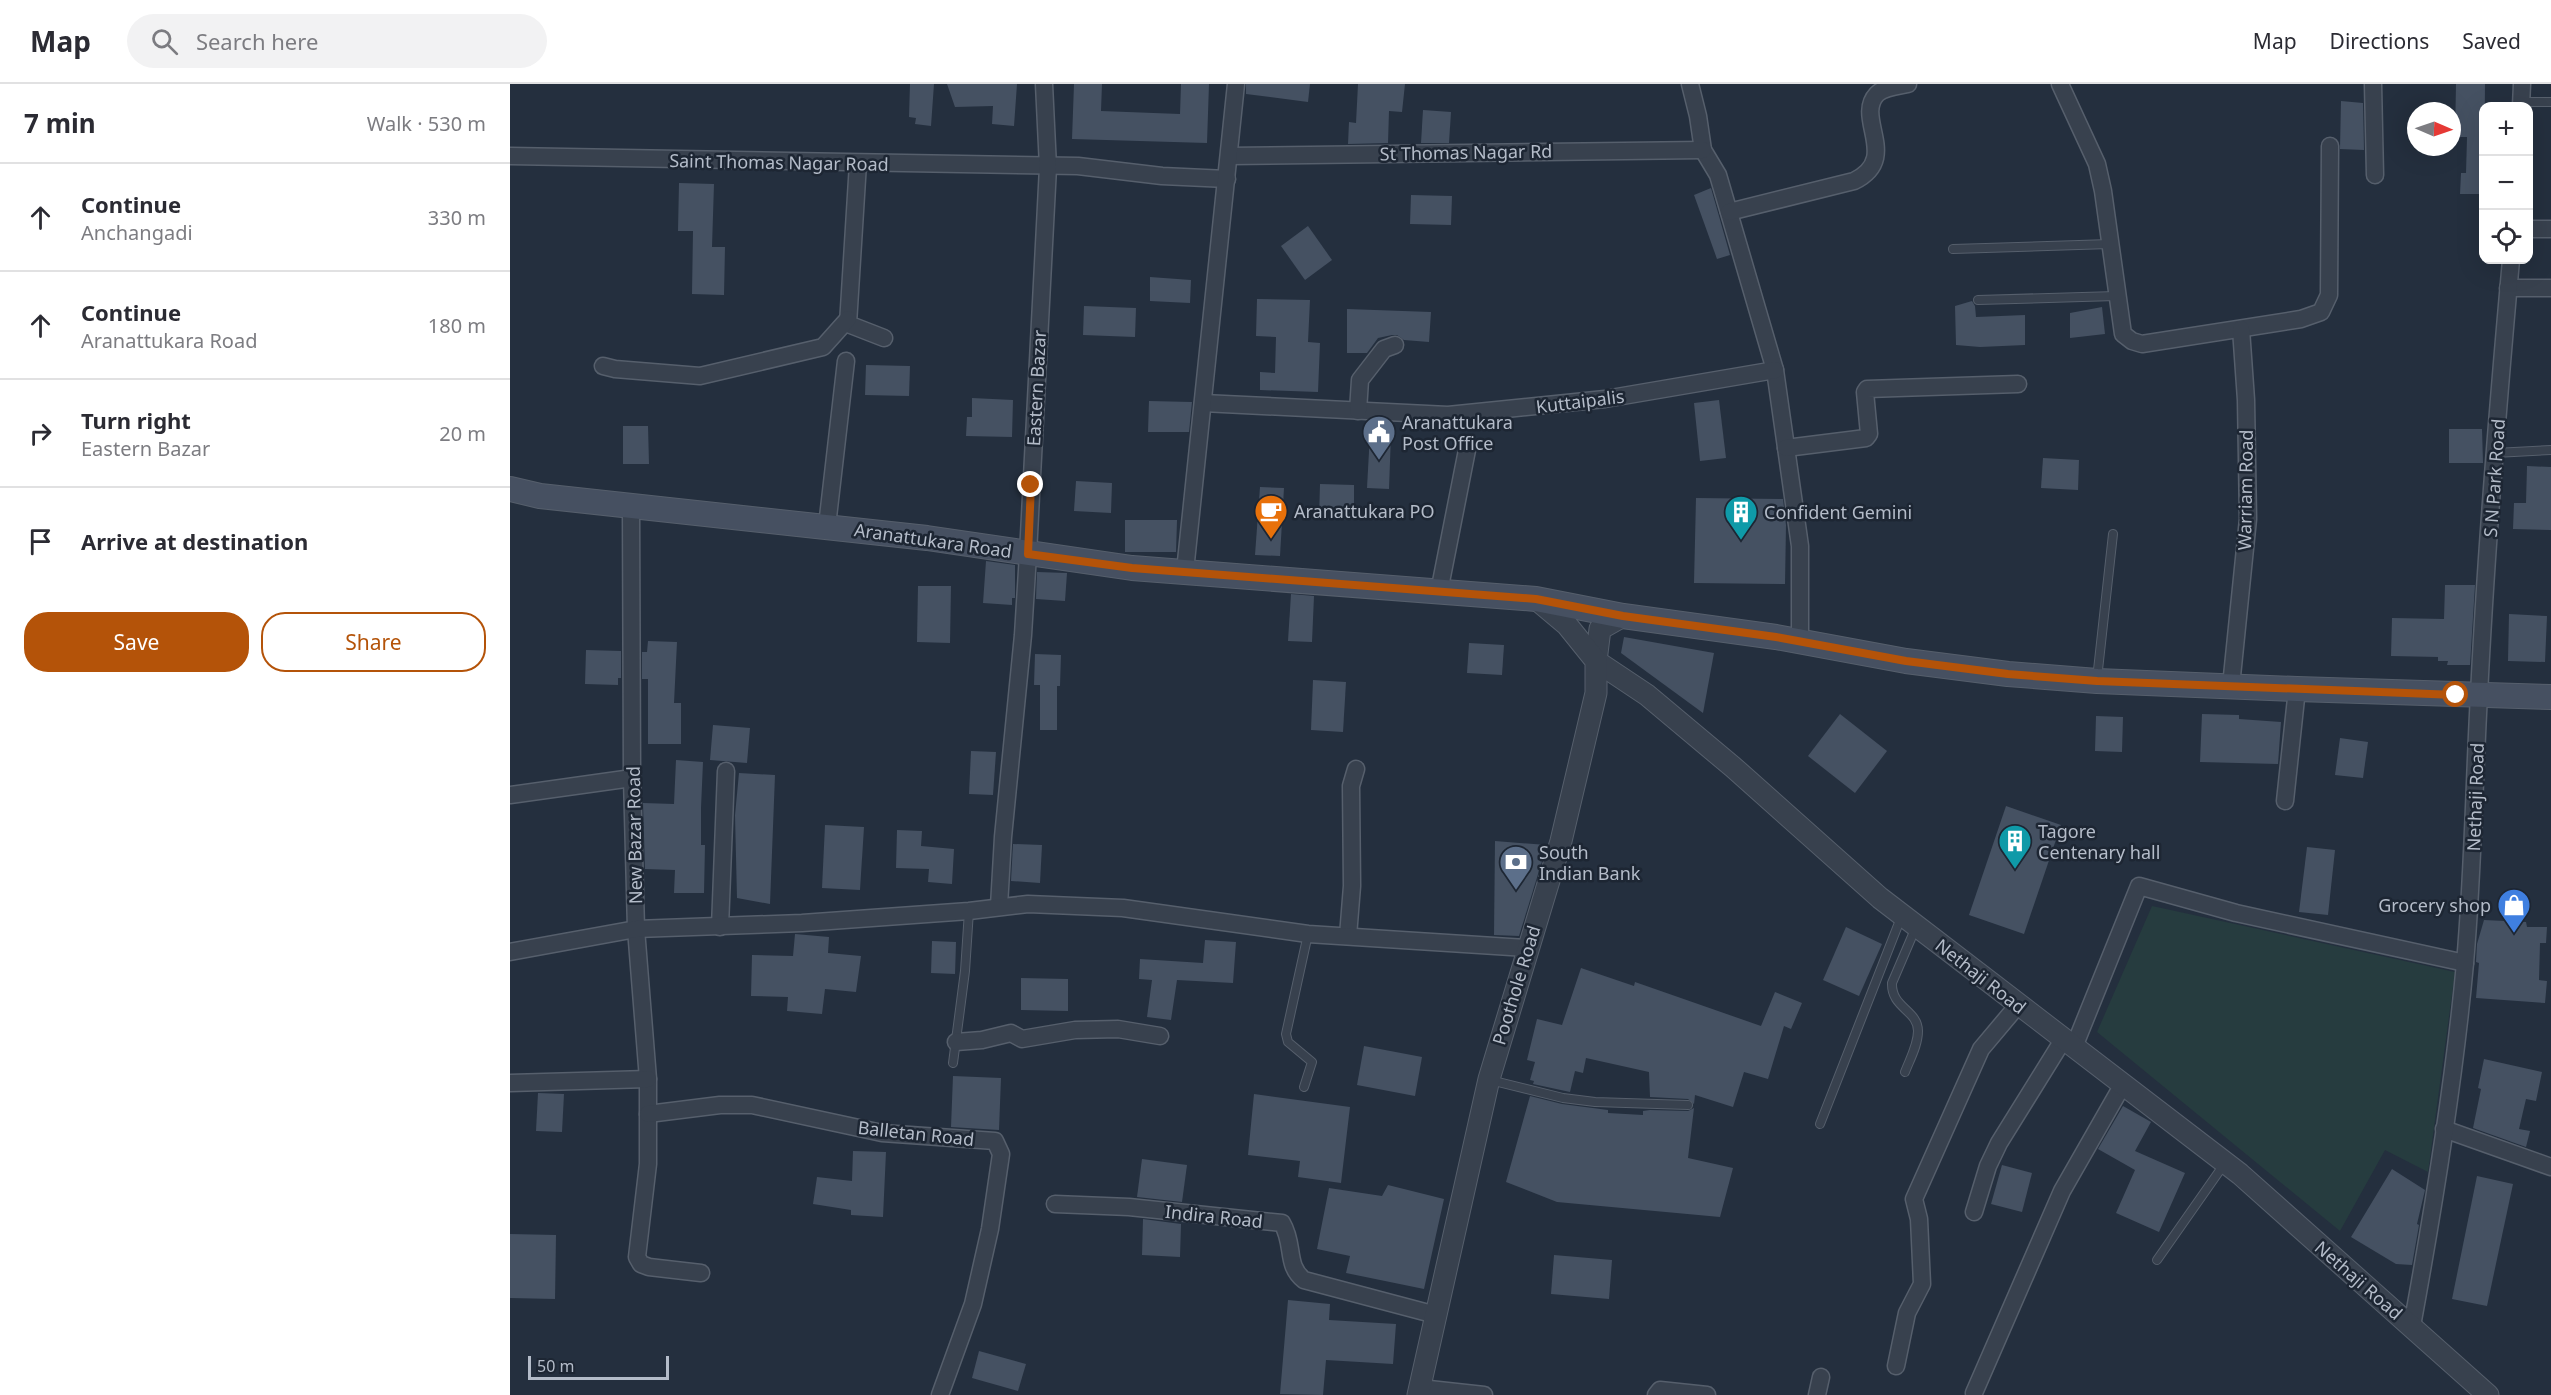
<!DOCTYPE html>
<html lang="en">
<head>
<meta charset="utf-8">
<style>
  :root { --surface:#fff; --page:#f2f2f3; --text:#2b2b33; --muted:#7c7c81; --line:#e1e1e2; --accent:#b45309 }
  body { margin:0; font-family:"Noto Sans",sans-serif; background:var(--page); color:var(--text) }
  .controls { position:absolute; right:18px; top:18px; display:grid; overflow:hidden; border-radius:12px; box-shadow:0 6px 24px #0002 }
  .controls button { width:54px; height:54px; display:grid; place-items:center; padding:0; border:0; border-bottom:2px solid var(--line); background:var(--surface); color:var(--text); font:30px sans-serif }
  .compass { position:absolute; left:1897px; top:18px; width:54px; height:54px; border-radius:50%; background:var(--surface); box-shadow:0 6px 24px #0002; rotate:92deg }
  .scale { position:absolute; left:18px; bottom:15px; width:141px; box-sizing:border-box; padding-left:6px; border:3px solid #b4bcc9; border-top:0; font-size:16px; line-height:21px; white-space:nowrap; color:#b4bcc9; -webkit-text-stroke:4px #1d2633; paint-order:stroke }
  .stop { position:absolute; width:18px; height:18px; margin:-14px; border:4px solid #b45309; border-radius:50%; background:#fff }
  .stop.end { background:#b45309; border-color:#fff; box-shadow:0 2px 6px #0008 }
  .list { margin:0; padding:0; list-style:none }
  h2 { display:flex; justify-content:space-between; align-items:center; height:78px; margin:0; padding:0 24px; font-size:26px }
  h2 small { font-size:20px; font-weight:400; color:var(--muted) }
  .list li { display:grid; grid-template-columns:39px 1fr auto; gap:18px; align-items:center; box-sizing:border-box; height:108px; padding:0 24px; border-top:2px solid var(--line) }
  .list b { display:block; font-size:22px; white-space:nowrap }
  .list p { margin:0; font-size:20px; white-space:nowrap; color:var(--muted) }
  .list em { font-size:20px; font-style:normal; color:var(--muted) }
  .actions { display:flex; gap:12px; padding:18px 24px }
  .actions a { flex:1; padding:14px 0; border:2px solid var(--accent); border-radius:24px; text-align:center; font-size:21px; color:var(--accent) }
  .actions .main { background:var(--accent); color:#fff }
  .icon { flex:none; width:33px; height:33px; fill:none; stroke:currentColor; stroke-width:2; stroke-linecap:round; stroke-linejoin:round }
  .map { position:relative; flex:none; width:2041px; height:1311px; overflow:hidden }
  header { display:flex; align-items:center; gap:36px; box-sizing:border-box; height:84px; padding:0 30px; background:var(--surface); border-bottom:2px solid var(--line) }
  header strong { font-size:28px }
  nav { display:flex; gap:33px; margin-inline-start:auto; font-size:21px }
  .search { width:420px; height:54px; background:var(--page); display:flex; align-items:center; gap:15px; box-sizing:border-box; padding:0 21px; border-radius:33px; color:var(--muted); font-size:22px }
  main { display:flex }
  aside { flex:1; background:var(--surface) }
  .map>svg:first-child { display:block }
  .green { fill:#263c3f }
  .building { fill:#455162 }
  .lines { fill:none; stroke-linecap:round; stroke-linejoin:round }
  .service-casing { stroke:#565f6c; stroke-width:10 }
  .minor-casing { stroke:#565f6c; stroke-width:19 }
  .tertiary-casing { stroke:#565f6c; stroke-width:23 }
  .secondary-casing { stroke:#565f6c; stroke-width:26 }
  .service { stroke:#38414e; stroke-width:8 }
  .minor { stroke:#38414e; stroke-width:16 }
  .tertiary { stroke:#38414e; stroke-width:21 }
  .secondary { stroke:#465061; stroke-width:24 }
  .route { stroke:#b45309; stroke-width:8 }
  .labels { text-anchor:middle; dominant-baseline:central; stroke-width:5; stroke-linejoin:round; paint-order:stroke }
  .street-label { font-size:18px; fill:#b4bcc9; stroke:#1d2633 }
  .poi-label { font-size:18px; fill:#b4bcc9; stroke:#1d2633; text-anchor:start }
</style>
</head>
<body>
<header>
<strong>Map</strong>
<div class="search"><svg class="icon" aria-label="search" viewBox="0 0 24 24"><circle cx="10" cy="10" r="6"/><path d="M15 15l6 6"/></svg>Search here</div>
<nav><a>Map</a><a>Directions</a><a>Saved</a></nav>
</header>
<main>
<aside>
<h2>7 min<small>Walk · 530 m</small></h2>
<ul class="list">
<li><svg class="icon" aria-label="ahead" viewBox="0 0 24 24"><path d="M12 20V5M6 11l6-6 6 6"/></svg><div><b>Continue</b><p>Anchangadi</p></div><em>330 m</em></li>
<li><svg class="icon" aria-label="ahead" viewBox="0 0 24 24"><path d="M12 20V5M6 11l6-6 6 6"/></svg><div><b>Continue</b><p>Aranattukara Road</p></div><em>180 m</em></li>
<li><svg class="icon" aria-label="right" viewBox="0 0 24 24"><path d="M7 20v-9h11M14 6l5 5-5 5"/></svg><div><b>Turn right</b><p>Eastern Bazar</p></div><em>20 m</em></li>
<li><svg class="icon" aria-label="arrive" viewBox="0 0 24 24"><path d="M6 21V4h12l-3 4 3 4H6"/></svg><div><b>Arrive at destination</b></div></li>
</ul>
<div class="actions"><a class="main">Save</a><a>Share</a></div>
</aside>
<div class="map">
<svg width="2041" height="1311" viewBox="0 0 2041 1311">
  <rect width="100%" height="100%" fill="#242f3e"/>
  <!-- green -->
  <path class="green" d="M1642,822L1945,888L1918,1088L1875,1066L1830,1147L1587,948Z"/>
  <!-- building -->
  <g class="building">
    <path d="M400,0H424L421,42L405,40L406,34L399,33Z"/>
    <path d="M437,0H507L504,42L482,40L483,22L445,23Z"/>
    <path d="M564,0H592L591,27L670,30L671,0H699L697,59L562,55Z"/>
    <path d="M736,0H800L798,18L736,10Z"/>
    <path d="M848,0H895L892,28L879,27L878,59L838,60L839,38L846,39Z"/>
    <path d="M1946,0H1975L1974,110H1950L1951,89H1956L1957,53H1945Z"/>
    <path d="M1831,17L1853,19L1854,66L1830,65Z"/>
    <path d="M913,26L941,28L939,59H911Z"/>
    <path d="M169,99L204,100L202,163H215L214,211L182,210L183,147H168Z"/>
    <path d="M1201,104L1220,171L1207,175L1184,111Z"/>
    <path d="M901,111L942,112L941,141L900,140Z"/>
    <path d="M798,142L822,176L795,196L771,162Z"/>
    <path d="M640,193L681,196L680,219L640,217Z"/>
    <path d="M747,215L800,216L798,258L810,259L808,308L750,306V288L765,289L766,253L746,252Z"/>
    <path d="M1462,217L1465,222L1466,233L1515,231V261L1470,263L1446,261L1445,222Z"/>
    <path d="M574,222L626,224L625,253L573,251Z"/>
    <path d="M1592,223L1595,250L1560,254V229Z"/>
    <path d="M837,225L921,228L919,258L894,256L887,251H882L868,254L857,269H837Z"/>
    <path d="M356,281L400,282L399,312L355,311Z"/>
    <path d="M462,314L503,316L502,353L456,352L457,333H462Z"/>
    <path d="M1209,316L1216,374L1190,377L1184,319Z"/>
    <path d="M639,317L682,318L679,348H638Z"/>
    <path d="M113,342H138L139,380H113Z"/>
    <path d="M1939,345H1972L1973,379H1939Z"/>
    <path d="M860,349L881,350L879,405L857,404Z"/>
    <path d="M1533,374L1569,376L1568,406L1531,404Z"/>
    <path d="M2017,382L2041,383V446L2003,445L2004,419H2016Z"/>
    <path d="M566,397L602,399L601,429L564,427Z"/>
    <path d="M810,400L844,401V436L809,435Z"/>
    <path d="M750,403L774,404L770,472L745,471Z"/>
    <path d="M1186,414L1273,415L1276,441L1275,500L1184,499Z"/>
    <path d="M615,436H667L666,468H615Z"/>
    <path d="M476,477L505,481V514H502V521L473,519Z"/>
    <path d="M527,488L557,489L555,517L526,515Z"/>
    <path d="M1935,501H1965L1960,581H1937L1938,577H1928V573L1881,572L1882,534L1934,535Z"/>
    <path d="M408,502H441L440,559L407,558Z"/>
    <path d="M781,510L804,512L802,558L778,557Z"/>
    <path d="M1999,530L2037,532L2035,578L1998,577Z"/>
    <path d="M1114,553L1204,569L1193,629L1111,569Z"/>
    <path d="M138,557L167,558L164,619H171V660H138V595H132V568H137Z"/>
    <path d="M959,559L994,561L992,591L957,589Z"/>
    <path d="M76,566L111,567V594H108V601L75,600Z"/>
    <path d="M525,570L551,571L550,602H547V646H530V601H524Z"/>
    <path d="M803,596L836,598L833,648L801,646Z"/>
    <path d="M1330,630L1377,667L1345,709L1298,672Z"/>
    <path d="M1692,630L1729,631V635L1771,638L1768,680L1690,678Z"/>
    <path d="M1586,632L1613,633L1612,668L1585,667Z"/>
    <path d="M203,641L240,644L237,679L200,676Z"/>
    <path d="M1830,654L1858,658L1853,694L1825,691Z"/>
    <path d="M461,667L486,668L483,711L459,710Z"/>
    <path d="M166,676L193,678L191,724V761H195L194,809H164L165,786L135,785L133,719L164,720Z"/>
    <path d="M229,689L265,691L260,820L227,814L225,731Z"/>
    <path d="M1496,722L1551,741L1514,850L1459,831Z"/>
    <path d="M315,741L354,743L350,806L312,804Z"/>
    <path d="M387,746L412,747L411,762L444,765L442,800L418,798L419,785L386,784Z"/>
    <path d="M985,757L1037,761L1009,852L984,851Z"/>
    <path d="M503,760L532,761L530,799L501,797Z"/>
    <path d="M1797,763L1825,766L1818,831L1789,828Z"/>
    <path d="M1974,836L2016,838L2017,843H2037L2036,859H2030L2029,896L2037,897L2035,919L1966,914L1969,879L1966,878L1967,860Z"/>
    <path d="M1336,843L1372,860L1349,912L1313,896Z"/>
    <path d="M285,850L319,853L318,869L351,872L346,908L315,905L312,930L277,927L278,913L241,912L242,871L283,872Z"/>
    <path d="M695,856L726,858L723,899L667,896L661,936L637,933L642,896L629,895L630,875L693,879Z"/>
    <path d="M422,857L446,858L445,890L421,889Z"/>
    <path d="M1071,884L1124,902L1125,898L1251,942L1265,908L1292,919L1281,945L1274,942L1258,995L1234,988L1223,1023L1185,1011L1184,1020L1178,1015L1140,1013L1139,988L1076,974L1073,989L1065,987L1060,1008L1023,1000L1024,997L1020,996L1025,978L1017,976L1027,935L1052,941Z"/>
    <path d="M511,894L558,895V927L511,926Z"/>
    <path d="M854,962L912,973L905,1012L847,1001Z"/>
    <path d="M1974,975L2032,988L2026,1017L2016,1015L2009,1045L2020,1047L2016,1063L1963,1044L1971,1005L1968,1004Z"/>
    <path d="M443,992L491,994L489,1046L441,1043Z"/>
    <path d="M28,1009L54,1010L52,1048L26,1047Z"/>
    <path d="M744,1010L840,1023L831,1099L788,1093L790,1077L738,1071Z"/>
    <path d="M1020,1012L1052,1020L1098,1026V1029L1133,1031V1027L1140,1026L1178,1027L1184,1024L1178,1074L1223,1084L1210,1133L1047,1118L996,1098Z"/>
    <path d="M1613,1022L1641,1038L1625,1067L1675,1089L1649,1148L1606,1129L1625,1086L1588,1065Z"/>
    <path d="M343,1067L376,1068L373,1133L341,1131V1126L303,1120L307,1093L342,1097Z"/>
    <path d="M632,1075L677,1081L672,1118L627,1113Z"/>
    <path d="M1492,1081L1522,1089L1512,1128L1481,1120Z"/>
    <path d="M1882,1085L1915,1106L1907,1140L1909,1141L1902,1181L1886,1180L1841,1153Z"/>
    <path d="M1967,1092L2003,1100L1977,1222L1942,1215Z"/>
    <path d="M878,1101L934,1115L914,1205L836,1189L840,1172L807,1165L819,1104L872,1112Z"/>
    <path d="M633,1135L671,1140L670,1173L632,1171Z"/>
    <path d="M0,1150L46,1151L45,1215L0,1214Z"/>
    <path d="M1044,1171L1102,1176L1099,1215L1041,1210Z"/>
    <path d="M778,1216L820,1220L819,1236L886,1240L883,1280L816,1276L813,1311L770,1310Z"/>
    <path d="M469,1267L516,1280L508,1307L462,1294Z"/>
  </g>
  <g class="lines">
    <!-- service casing -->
    <g class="service-casing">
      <g id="service">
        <path d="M2011,18H2041"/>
        <path d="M1443,165L1600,160"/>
        <path d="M1468,216L1606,212"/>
        <path d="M1985,369L2041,366"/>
        <path d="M1587,595L1603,450"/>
        <path d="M443,979L455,887L459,827"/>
        <path d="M1395,988C1400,975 1408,961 1408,947C1408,926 1381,924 1382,899L1406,843"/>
        <path d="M980,996L1053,1014L1085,1018L1178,1021"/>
        <path d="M794,1003L802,978L778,958L776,950L798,850"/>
        <path d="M1310,1040L1392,831"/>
        <path d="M1647,1176L1715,1079"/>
      </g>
    </g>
    <!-- minor casing -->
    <g class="minor-casing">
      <g id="minor">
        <path d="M1180,0L1188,32L1193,66L1208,91L1265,286L1290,462V557"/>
        <path d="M1550,0L1587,80L1593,107L1613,250L1622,257L1632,260L1791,235L1811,228L1819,211L1820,62"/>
        <path d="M1863,0L1865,91"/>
        <path d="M2011,22L2012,0"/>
        <path d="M0,72L568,82L652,92L717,95"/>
        <path d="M720,72L1193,66"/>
        <path d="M348,79L338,240L374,254"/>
        <path d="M1219,128L1344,97C1391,74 1344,34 1367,10C1374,3 1388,2 1398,0"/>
        <path d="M2018,145H2041"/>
        <path d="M1998,204H2041"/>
        <path d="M93,282L105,285L190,292L313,263L338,235"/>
        <path d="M693,319L938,331L1095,315L1265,286"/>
        <path d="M848,327L850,296L874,265L885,261"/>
        <path d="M1276,364L1356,354L1359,350L1355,308L1357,305L1508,300"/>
        <path d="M121,422L122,694L126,845L138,995V1080L127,1173L131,1180L139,1183L191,1189"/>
        <path d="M317,442L336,277"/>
        <path d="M675,487L726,0"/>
        <path d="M929,508L958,361"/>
        <path d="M1721,602L1738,435L1736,316L1731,245"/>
        <path d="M0,711L122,694"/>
        <path d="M1775,717L1787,605"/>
        <path d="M489,822L493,753L513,551L518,470L538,83L534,0"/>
        <path d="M210,843L216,687"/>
        <path d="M838,852L842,802L841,702L846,685"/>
        <path d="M0,868L126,845L292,839L459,827L518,820L613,824L798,850L1017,864"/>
        <path d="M446,958L472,956L501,949L512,955L565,946L608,945L650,952"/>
        <path d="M1564,963L1629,802L1726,829L1955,879"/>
        <path d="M0,999L138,995"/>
        <path d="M138,1030L210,1021H242L372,1049L485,1057L491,1070L480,1145L463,1220L430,1311"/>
        <path d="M1934,1045L2041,1083"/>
        <path d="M545,1120L619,1123L772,1139C785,1161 775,1181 794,1196L926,1231"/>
        <path d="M1464,1128L1478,1082L1489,1059L1553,956"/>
        <path d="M1902,1242C1924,1122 1944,1001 1955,879C1963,790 1964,700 1969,611C1976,465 1988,320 2001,176"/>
        <path d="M1386,1282L1397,1229L1412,1200L1409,1135L1404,1115L1471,965L1508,921"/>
        <path d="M910,1304L974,1311"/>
        <path d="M1464,1309L1552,1107L1612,1002"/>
        <path d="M1146,1311L1150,1306L1197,1311"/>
        <path d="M1307,1311L1311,1293"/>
      </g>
    </g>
    <!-- tertiary casing -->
    <g class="tertiary-casing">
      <g id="tertiary">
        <path d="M1113,532L1090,545L1086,577L1137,611L1223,683L1370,814L1730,1090L1978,1311"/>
        <path d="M908,1311L979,995L1051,757L1086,609V577L1057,541L1026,515"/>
      </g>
    </g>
    <!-- secondary casing -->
    <g class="secondary-casing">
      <path id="secondary" d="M0,405L30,412L417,454L622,484L1026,515L1113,532L1266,553L1396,577L1498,590L1587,597L1787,605L2041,613"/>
    </g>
    <!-- service -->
    <use href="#service" class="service"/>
    <!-- minor -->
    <use href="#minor" class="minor"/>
    <!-- tertiary -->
    <use href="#tertiary" class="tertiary"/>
    <!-- secondary -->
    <use href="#secondary" class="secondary"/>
  </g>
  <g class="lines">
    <!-- route -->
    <path class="route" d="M521,401L518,470L622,484L1026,515L1113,532L1266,553L1396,577L1498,590L1587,597L1946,611"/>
  </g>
  <!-- icons -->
  <defs>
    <g id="civic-pin" transform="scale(1.725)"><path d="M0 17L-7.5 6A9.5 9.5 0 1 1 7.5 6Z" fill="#5c6f8a" stroke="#1d2633"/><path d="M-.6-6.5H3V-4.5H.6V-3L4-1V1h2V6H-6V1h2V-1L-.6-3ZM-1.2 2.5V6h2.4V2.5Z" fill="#fff"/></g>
    <g id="cafe-pin" transform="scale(1.725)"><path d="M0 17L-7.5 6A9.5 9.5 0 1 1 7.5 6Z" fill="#e8710a" stroke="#1d2633"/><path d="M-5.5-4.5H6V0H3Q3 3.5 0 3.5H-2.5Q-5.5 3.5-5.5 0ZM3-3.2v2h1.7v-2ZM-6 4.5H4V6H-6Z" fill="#fff"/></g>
    <g id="building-pin" transform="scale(1.725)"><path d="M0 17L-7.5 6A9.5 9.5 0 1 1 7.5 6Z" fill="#0f9aa8" stroke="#1d2633"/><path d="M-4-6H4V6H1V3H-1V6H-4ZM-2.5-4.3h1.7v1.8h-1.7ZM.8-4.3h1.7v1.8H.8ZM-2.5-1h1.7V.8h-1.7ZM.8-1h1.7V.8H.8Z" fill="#fff"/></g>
    <g id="bank-pin" transform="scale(1.725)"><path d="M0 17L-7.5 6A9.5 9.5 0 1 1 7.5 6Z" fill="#5c6f8a" stroke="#1d2633"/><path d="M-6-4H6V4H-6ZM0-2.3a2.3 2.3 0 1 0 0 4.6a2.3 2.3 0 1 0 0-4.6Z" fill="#fff"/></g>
    <g id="shop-pin" transform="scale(1.725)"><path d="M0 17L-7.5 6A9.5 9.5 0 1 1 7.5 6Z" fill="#3f7fe0" stroke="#1d2633"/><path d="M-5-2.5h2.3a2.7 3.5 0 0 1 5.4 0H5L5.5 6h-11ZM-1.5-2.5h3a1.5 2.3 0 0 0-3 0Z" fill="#fff"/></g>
  </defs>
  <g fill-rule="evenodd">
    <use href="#civic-pin" x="869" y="348"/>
    <use href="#cafe-pin" x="761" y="427"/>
    <use href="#building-pin" x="1231" y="428"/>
    <use href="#building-pin" x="1505" y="757"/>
    <use href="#bank-pin" x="1006" y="778"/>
    <use href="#shop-pin" x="2004" y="821"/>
  </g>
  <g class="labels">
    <!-- street labels -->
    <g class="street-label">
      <text transform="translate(956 68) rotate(-1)">St Thomas Nagar Rd</text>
      <text transform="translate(269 78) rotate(1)">Saint Thomas Nagar Road</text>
      <text transform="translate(526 304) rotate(-87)">Eastern Bazar</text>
      <text transform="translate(1070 317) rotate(-7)">Kuttaipalis</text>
      <text transform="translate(1984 394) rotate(-86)">S N Park Road</text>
      <text transform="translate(1735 406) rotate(-89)">Warriam Road</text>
      <text transform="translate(423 456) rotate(8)">Aranattukara Road</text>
      <text transform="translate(1965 713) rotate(-88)">Nethaji Road</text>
      <text transform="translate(124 751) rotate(-91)">New Bazar Road</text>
      <text transform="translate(1471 892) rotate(38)">Nethaji Road</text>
      <text transform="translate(1006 901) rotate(-73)">Poothole Road</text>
      <text transform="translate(406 1049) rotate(6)">Balletan Road</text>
      <text transform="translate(704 1132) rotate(6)">Indira Road</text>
      <text transform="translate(1849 1196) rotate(41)">Nethaji Road</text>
    </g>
    <!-- poi labels -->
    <g class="poi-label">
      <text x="892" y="338">Aranattukara<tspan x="892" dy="21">Post Office</tspan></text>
      <text x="784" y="427">Aranattukara PO</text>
      <text x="1254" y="428">Confident Gemini</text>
      <text x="1528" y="747">Tagore<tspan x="1528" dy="21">Centenary hall</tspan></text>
      <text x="1029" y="768">South<tspan x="1029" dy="21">Indian Bank</tspan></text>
      <text x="1981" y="821" text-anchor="end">Grocery shop</text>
    </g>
  </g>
</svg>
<div class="controls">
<button>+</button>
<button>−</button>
<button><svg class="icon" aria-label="locate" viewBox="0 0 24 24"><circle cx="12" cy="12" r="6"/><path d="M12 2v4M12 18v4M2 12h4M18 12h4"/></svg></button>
</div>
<svg class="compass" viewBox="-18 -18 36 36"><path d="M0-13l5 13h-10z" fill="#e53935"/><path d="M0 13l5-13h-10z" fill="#7c7c81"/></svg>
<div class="scale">50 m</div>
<div class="stop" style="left:1946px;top:611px"></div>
<div class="stop end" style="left:521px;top:401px"></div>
</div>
</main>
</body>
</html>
